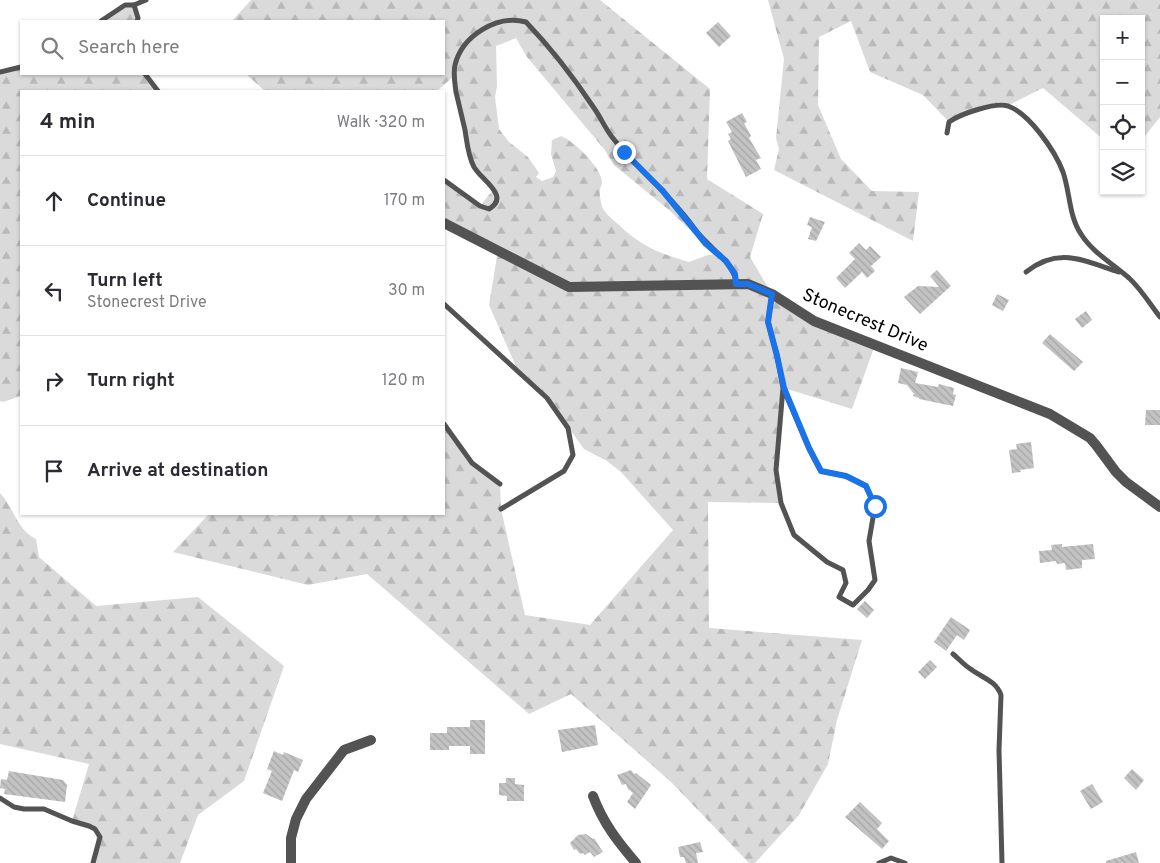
<!DOCTYPE html>
<html lang="en">
<head>
<meta charset="utf-8">
<style>
  :root { --surface:#fff; --page:#f7f7f7; --text:#2b2b33; --muted:#7c7c81; --line:#e1e1e2 }
  body { margin:0; font-family:Overpass,sans-serif; background:var(--page); color:var(--text) }
  .controls { position:absolute; right:15px; top:15px; display:grid; overflow:hidden; border-radius:0px; box-shadow:0 1px 4px #0004 }
  .controls button { width:45px; height:45px; display:grid; place-items:center; padding:0; border:0; border-bottom:1px solid var(--line); background:var(--surface); color:var(--text); font:25px sans-serif }
  .stop { position:absolute; width:15px; height:15px; margin:-11px; border:4px solid #1a73e8; border-radius:50%; background:#fff }
  .stop.end { background:#1a73e8; border-color:#fff; box-shadow:0 1px 5px #0008 }
  .list { margin:0; padding:0; list-style:none }
  h2 { display:flex; justify-content:space-between; align-items:center; height:65px; margin:0; padding:0 20px; font-size:21px }
  h2 small { font-size:16px; font-weight:400; color:var(--muted) }
  .list li { display:grid; grid-template-columns:32px 1fr auto; gap:15px; align-items:center; box-sizing:border-box; height:90px; padding:0 20px; border-top:1px solid var(--line) }
  .list b { display:block; font-size:19px; white-space:nowrap }
  .list p { margin:0; font-size:16px; white-space:nowrap; color:var(--muted) }
  .list em { font-size:16px; font-style:normal; color:var(--muted) }
  .icon { flex:none; width:28px; height:28px; fill:none; stroke:currentColor; stroke-width:2; stroke-linecap:round; stroke-linejoin:round }
  .map { position:relative; flex:none; width:1160px; height:863px; overflow:hidden }
  .search { position:absolute; background:var(--surface); box-shadow:0 1px 4px #0004; left:20px; top:20px; width:425px; height:55px; display:flex; align-items:center; gap:12px; box-sizing:border-box; padding:0 18px; border-radius:0px; color:var(--muted); font-size:19px }
  .panel { position:absolute; background:var(--surface); box-shadow:0 1px 4px #0004; left:20px; top:90px; width:425px; height:425px; border-radius:0px }
  .map>svg:first-child { display:block }
  .forest { fill:url(#forest-firs); fill-rule:evenodd }
  .building { fill:url(#building-back-hatch) }
  .lines { fill:none; stroke-linecap:round; stroke-linejoin:round }
  .service { stroke:#535353; stroke-width:5 }
  .minor { stroke:#535353; stroke-width:10 }
  .route { stroke:#1a73e8; stroke-width:6 }
  .labels { text-anchor:middle; dominant-baseline:central; stroke-width:5; stroke-linejoin:round; paint-order:stroke }
  .street-label { font-size:18px; fill:#000; stroke:#fff }
</style>
</head>
<body>
<div class="map">
<svg width="1160" height="863" viewBox="0 0 1160 863">
  <defs>
    <pattern id="forest-firs" width="22" height="20" patternUnits="userSpaceOnUse" patternTransform="scale(1.25)"><rect width="22" height="20" fill="#dadada"/><path d="M5 1l3.5 6h-7zM16 11l3.5 6h-7z" fill="#b9b9b9"/></pattern>
    <pattern id="building-back-hatch" width="6" height="6" patternUnits="userSpaceOnUse" patternTransform="scale(1.25)"><rect width="6" height="6" fill="#c3c3c3"/><path d="M-1 5l2 2M0 0l6 6M5-1l2 2" fill="none" stroke="#a6a6a6"/></pattern>
  </defs>
  <rect width="100%" height="100%" fill="#fff"/>
  <!-- forest -->
  <g class="forest">
    <path d="M251,0H600L710,89L707,179L763,214L750,257L772,294L792,308L875,345L852,409L784,388L776,470L781,503L708,502L709,628L862,640L837,720L828,764L799,815L755,863H749L670,781L571,694L529,714L367,574L308,585L173,552L209,514H268L277,516L280,514H444V424L472,463L500,484L501,509L525,615L590,625L673,530L621,472L607,461L584,449L547,398L518,371L489,305L498,250L444,223V180L480,206L493,190L475,168L454,76L437,91H265L246,74H444V21H232ZM516,38L527,57L604,149L614,165L669,210L706,245L713,255H708L689,262C659,253 642,247 619,225C613,220 607,215 603,209C601,204 599,195 600,190C600,189 602,184 602,183C603,169 573,140 561,136L552,140L551,154L556,171L553,177L542,181L536,177L539,173L528,157L509,142L499,129L495,97L497,86L496,46Z"/>
    <path d="M768,0H1160V117L1141,141V19H1104V140L1043,88L1007,106L986,108L949,122L923,95L870,72L851,21L819,37L818,105L841,159L872,191L919,192L913,241L774,170L779,149L776,138L784,59Z"/>
    <path d="M125,5H134L137,21H101Z"/>
    <path d="M21,67V74H145L158,91H21V396L3,402L0,401V72Z"/>
    <path d="M0,493C13,507 18,531 36,539L39,557L96,606L198,597L284,666L244,781L198,815L180,863H93L98,847L95,829L72,821L89,764L0,744Z"/>
  </g>
  <!-- building -->
  <g class="building">
    <path d="M718,22L731,36L719,47L706,33Z"/>
    <path d="M742,113L747,122L744,123L751,136L749,138L761,158L756,160L761,169L746,177L728,141L731,139L728,134L732,132L726,122Z"/>
    <path d="M810,217L825,222L816,241L808,239L812,227L807,225Z"/>
    <path d="M859,243L866,250L870,246L881,257L871,266L875,271L867,278L862,272L845,288L836,278L855,259L849,253Z"/>
    <path d="M937,270L951,286L920,314L904,297L918,286L939,287L930,276Z"/>
    <path d="M997,294L1009,300L1003,311L992,305Z"/>
    <path d="M1086,311L1092,320L1082,328L1075,319Z"/>
    <path d="M1050,334L1083,362L1074,371L1042,343Z"/>
    <path d="M901,368L918,372L915,383L938,387L939,384L954,388L953,394L956,395L953,406L919,399V398L913,396L914,394L907,385L898,383Z"/>
    <path d="M1146,410H1160V425H1145Z"/>
    <path d="M1031,442L1034,468L1020,470L1021,472L1012,473L1009,450L1017,449L1016,444Z"/>
    <path d="M1062,544V547L1093,544L1095,559L1082,560V568L1066,570L1065,563L1057,564L1056,561L1040,563L1039,551L1052,550L1051,545Z"/>
    <path d="M865,601L874,610L867,618L857,609Z"/>
    <path d="M951,617L970,630L964,640L957,635L946,651L934,642Z"/>
    <path d="M930,660L937,667L925,679L918,672Z"/>
    <path d="M470,720H485V754H470V746H449V750H430V733H447V727H470Z"/>
    <path d="M595,725L598,745L562,752L558,730Z"/>
    <path d="M274,751L283,755L284,752L303,760L298,772L294,770L282,801L263,793L272,771L267,769Z"/>
    <path d="M1132,769L1144,780L1136,790L1124,778Z"/>
    <path d="M631,770L634,774L636,773L651,785L635,809L627,802L633,793L628,789L626,784L622,785L617,775Z"/>
    <path d="M9,771L63,780L67,785L65,802L4,794L5,789L0,788L1,779L7,780Z"/>
    <path d="M506,778H515V784L524,785V801H507V796L499,795V783H506Z"/>
    <path d="M1092,784L1103,802L1091,809L1080,791Z"/>
    <path d="M860,802L882,823L877,829L889,841L882,849L845,817Z"/>
    <path d="M586,834L593,839L594,838L603,852L594,857L590,852L585,855L583,853L580,854L576,849L574,850L570,843L578,835Z"/>
    <path d="M700,842L703,852L696,853L698,863H686L684,857H680L678,847Z"/>
    <path d="M1136,852L1139,863H1106V861Z"/>
  </g>
  <g class="lines">
    <!-- service -->
    <g class="service">
      <path d="M134,5L138,18L137,21"/>
      <path d="M101,21L125,5H134L146,0"/>
      <path d="M0,72L21,67"/>
      <path d="M145,74L158,91"/>
      <path d="M947,133L949,122C960,114 995,102 1008,106C1030,114 1055,151 1063,172C1070,192 1069,217 1081,234C1092,252 1113,264 1129,278C1141,289 1150,304 1160,317"/>
      <path d="M444,180L480,206L489,209C494,206 499,201 496,194C492,184 480,177 474,167C468,156 467,142 465,130C462,117 459,105 456,92C455,84 453,74 455,65C462,36 497,14 526,22C551,48 574,78 594,108C601,118 605,128 612,137C637,169 670,194 694,228C707,247 732,259 737,284"/>
      <path d="M1026,272C1059,246 1084,261 1119,272"/>
      <path d="M772,295L768,322L777,355L783,388L776,470L781,503L794,535L827,562L843,570L846,583L839,597L853,605L868,590L875,580L869,541L875,506L866,486L846,476L821,471L809,448L783,388"/>
      <path d="M444,304L547,398L568,428L573,455L564,471L501,509"/>
      <path d="M444,424L472,463L500,484"/>
      <path d="M953,654C959,659 965,666 972,670C983,678 996,681 1001,695L999,750L1002,863"/>
      <path d="M0,798L14,807L24,809H44L72,821L89,826L95,829L100,837L93,863"/>
      <path d="M879,863L891,858L905,863"/>
    </g>
    <!-- minor -->
    <g class="minor">
      <path d="M444,223L569,287L748,284L772,294L814,321L1050,414L1090,438L1096,445L1116,472L1126,482L1160,507"/>
      <path d="M593,796C603,823 618,842 636,863"/>
      <path d="M291,863V838L296,819L306,799L344,750L371,740"/>
    </g>
  </g>
  <g class="lines">
    <!-- route -->
    <path class="route" d="M624,152L662,190L706,244L726,261L735,274L736,284H748L772,294L768,322L777,356L784,388L809,448L821,471L846,476L866,486L875,506"/>
  </g>
  <g class="labels">
    <!-- street labels -->
    <g class="street-label">
      <text transform="translate(865 321) rotate(23)">Stonecrest Drive</text>
    </g>
  </g>
</svg>
<div class="controls">
<button>+</button>
<button>−</button>
<button><svg class="icon" aria-label="locate" viewBox="0 0 24 24"><circle cx="12" cy="12" r="6"/><path d="M12 2v4M12 18v4M2 12h4M18 12h4"/></svg></button>
<button><svg class="icon" aria-label="layers" viewBox="0 0 24 24"><path d="M12 4l9 5-9 5-9-5zM3 14l9 5 9-5"/></svg></button>
</div>
<div class="stop" style="left:875px;top:506px"></div>
<div class="stop end" style="left:624px;top:152px"></div>
<div class="search"><svg class="icon" aria-label="search" viewBox="0 0 24 24"><circle cx="10" cy="10" r="6"/><path d="M15 15l6 6"/></svg>Search here</div>
<section class="panel">
<h2>4 min<small>Walk · 320 m</small></h2>
<ul class="list">
<li><svg class="icon" aria-label="ahead" viewBox="0 0 24 24"><path d="M12 20V5M6 11l6-6 6 6"/></svg><div><b>Continue</b></div><em>170 m</em></li>
<li><svg class="icon" aria-label="left" viewBox="0 0 24 24"><path d="M17 20v-9H6M10 6l-5 5 5 5"/></svg><div><b>Turn left</b><p>Stonecrest Drive</p></div><em>30 m</em></li>
<li><svg class="icon" aria-label="right" viewBox="0 0 24 24"><path d="M7 20v-9h11M14 6l5 5-5 5"/></svg><div><b>Turn right</b></div><em>120 m</em></li>
<li><svg class="icon" aria-label="arrive" viewBox="0 0 24 24"><path d="M6 21V4h12l-3 4 3 4H6"/></svg><div><b>Arrive at destination</b></div></li>
</ul>
</section>
</div>
</body>
</html>
